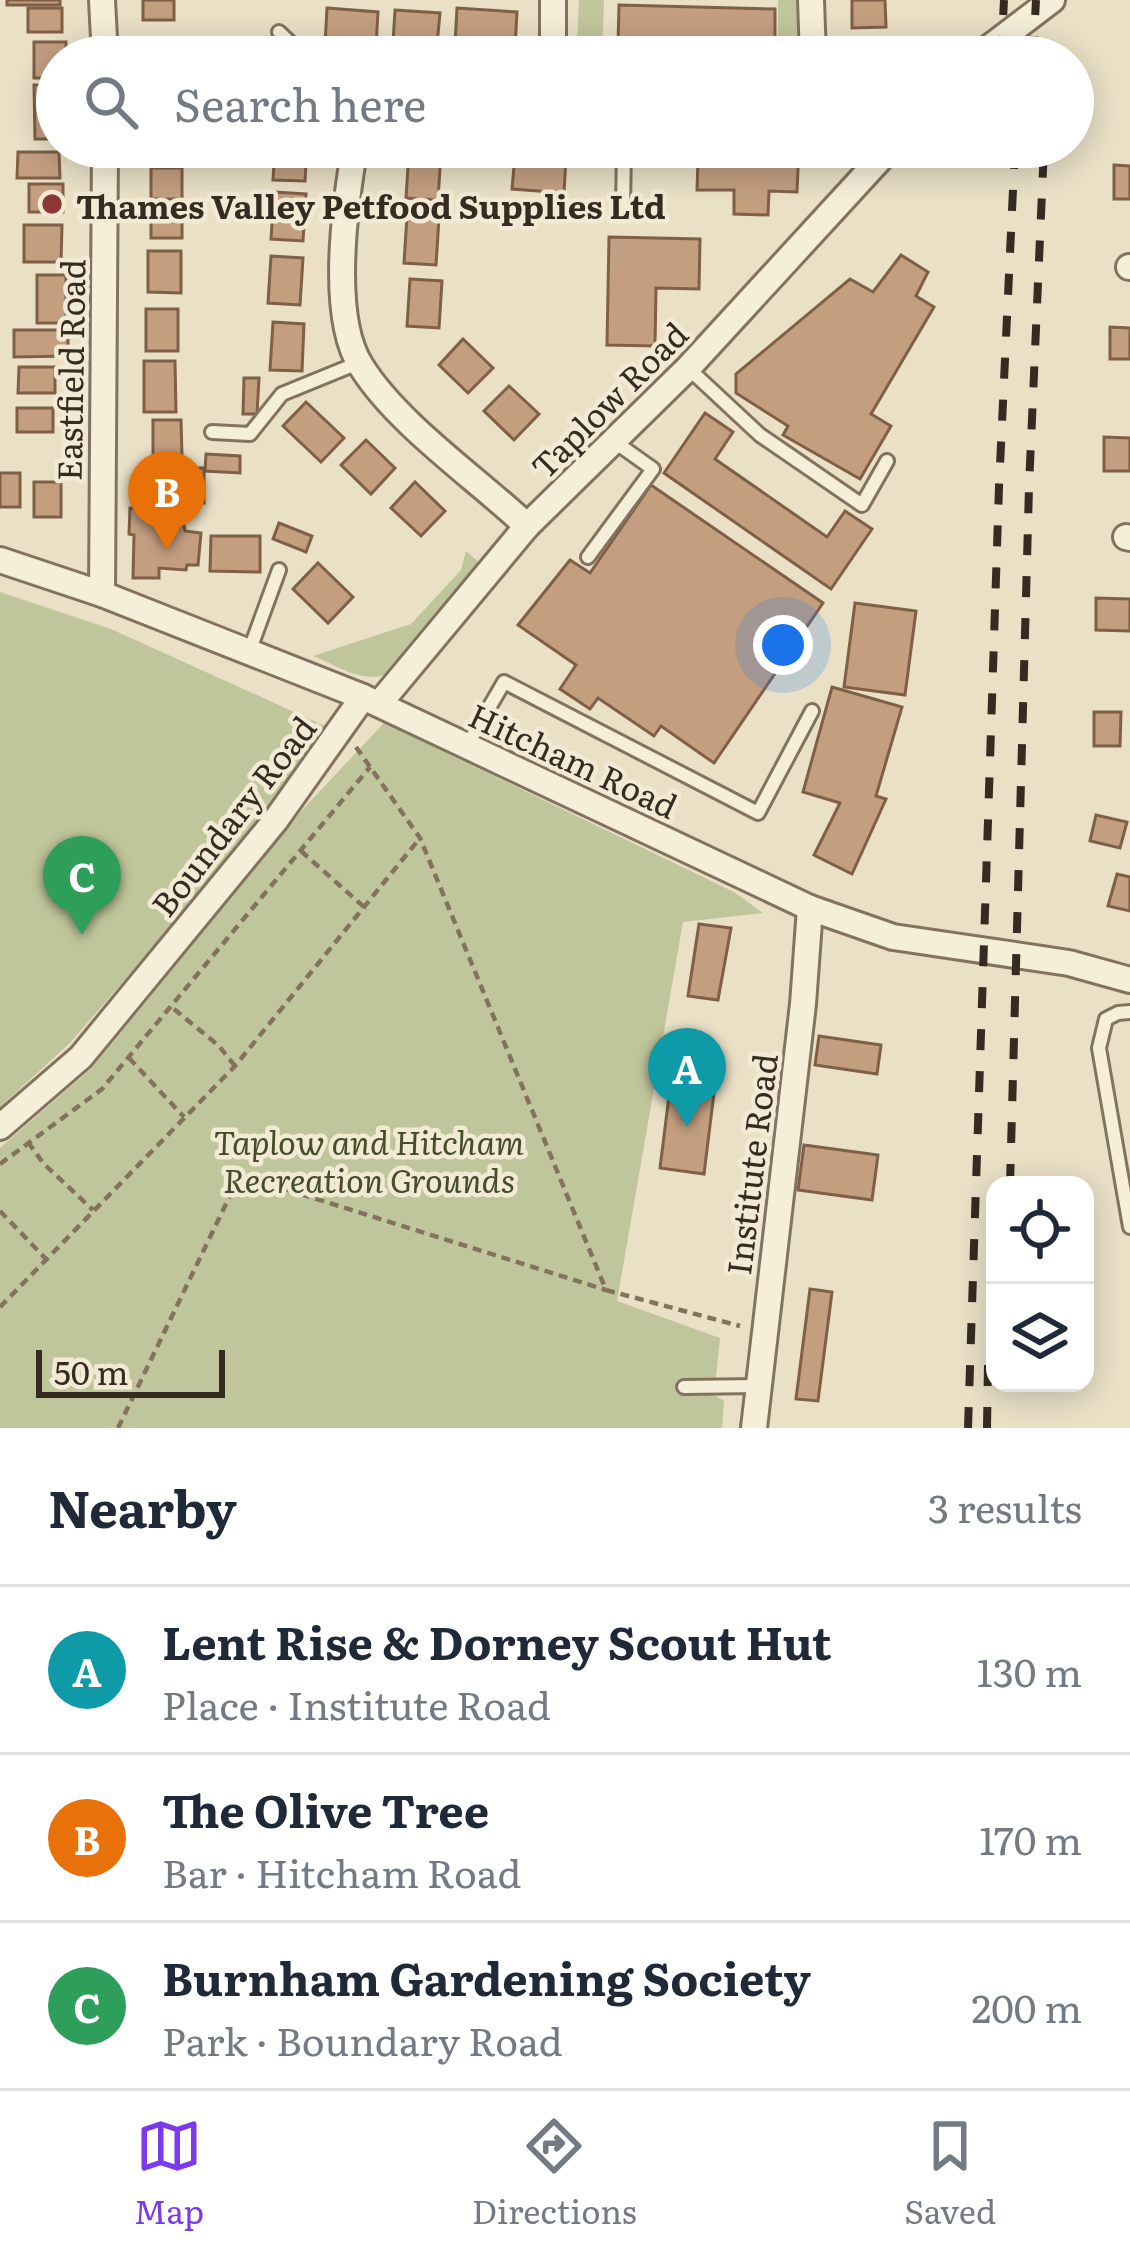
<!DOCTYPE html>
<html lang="en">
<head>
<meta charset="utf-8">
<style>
  :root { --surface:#fff; --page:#f2f2f3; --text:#1f2937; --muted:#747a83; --line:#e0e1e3; --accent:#7c3aed }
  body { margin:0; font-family:Literata,serif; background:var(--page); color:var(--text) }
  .controls { position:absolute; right:36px; bottom:36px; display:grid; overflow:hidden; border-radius:24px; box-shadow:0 6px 30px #0003 }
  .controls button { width:108px; height:108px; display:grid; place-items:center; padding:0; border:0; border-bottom:3px solid var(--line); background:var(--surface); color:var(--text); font:60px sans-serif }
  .scale { position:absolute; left:36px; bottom:30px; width:189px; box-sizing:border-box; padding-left:12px; border:6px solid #352b20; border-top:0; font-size:33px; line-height:42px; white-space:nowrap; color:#352b20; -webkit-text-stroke:9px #f2ead5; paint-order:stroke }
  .you { position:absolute; left:783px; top:645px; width:42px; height:42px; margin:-30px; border:9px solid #fff; border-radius:50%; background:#1a73e8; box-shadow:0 0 0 18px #1a73e833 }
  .badge { display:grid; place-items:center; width:78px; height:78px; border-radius:50%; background:var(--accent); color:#fff; font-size:39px; font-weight:700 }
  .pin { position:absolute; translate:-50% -99px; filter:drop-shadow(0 3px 6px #0008) }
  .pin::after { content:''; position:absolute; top:63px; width:42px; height:36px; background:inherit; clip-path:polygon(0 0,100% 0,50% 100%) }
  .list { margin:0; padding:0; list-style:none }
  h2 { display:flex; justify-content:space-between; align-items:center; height:156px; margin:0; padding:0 48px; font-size:51px }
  h2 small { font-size:39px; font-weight:400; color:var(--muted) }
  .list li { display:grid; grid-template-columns:78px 1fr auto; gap:36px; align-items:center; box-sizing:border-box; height:168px; padding:0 48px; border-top:3px solid var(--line) }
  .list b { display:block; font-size:45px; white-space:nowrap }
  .list p { margin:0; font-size:39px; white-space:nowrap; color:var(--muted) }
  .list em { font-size:39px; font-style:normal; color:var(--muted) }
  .icon { flex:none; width:66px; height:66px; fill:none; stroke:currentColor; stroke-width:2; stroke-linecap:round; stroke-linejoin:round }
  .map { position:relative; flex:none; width:1130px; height:1428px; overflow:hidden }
  .search { position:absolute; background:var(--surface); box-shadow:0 6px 30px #0003; left:36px; right:36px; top:36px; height:132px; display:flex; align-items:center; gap:30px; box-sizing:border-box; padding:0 42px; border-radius:66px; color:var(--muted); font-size:45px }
  .sheet { height:660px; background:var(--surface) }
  nav { display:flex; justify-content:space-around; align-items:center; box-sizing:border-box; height:168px; border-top:3px solid var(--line); background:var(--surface); font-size:33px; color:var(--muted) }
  nav a { display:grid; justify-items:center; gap:6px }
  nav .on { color:var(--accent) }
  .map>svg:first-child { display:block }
  .green { fill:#c0c69b }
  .building { fill:#c39f80; stroke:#7f5f46; stroke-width:3 }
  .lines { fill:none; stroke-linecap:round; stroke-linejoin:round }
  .lane-casing { stroke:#83735e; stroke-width:18 }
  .street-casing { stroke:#83735e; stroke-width:30 }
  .path { stroke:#83735e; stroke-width:4.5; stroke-dasharray:9 6; stroke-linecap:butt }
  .lane { stroke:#f5eed9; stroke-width:12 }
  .street { stroke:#f5eed9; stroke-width:24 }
  .rail { stroke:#352b20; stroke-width:8; stroke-dasharray:21 21; stroke-linecap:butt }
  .poi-dot { fill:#8b3734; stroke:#f2ead5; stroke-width:4.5 }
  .labels { text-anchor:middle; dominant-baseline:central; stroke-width:9; stroke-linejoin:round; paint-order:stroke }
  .poi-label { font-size:33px; font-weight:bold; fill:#352b20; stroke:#f2ead5; text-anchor:start }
  .street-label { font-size:33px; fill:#352b20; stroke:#f2ead5 }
  .park-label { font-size:33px; font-style:italic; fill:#444f29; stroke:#f2ead5 }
</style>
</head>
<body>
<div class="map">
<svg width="1130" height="1428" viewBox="0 0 1130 1428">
  <rect width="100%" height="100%" fill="#e9e0c6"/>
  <!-- green -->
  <g class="green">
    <path d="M579,0H604L602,57H589L577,44Z"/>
    <path d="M778,0H808L810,57H778Z"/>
    <path d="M466,551L480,563L397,669C368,688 342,668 313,656L411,624L461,570Z"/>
    <path d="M0,592L111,629L325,726L258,826L69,1044L0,1107Z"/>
    <path d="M384,723L734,892L763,913L683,922L617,1301L720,1338L714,1395L724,1401L722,1428H0V1148L92,1068L303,809Z"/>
  </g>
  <!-- building -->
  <g class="building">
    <rect x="7" y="0" width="53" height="5"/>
    <rect x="143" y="0" width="31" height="20"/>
    <path d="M852,0H885L886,27L852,28Z"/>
    <path d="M619,5L775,9V49L618,45Z"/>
    <rect x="28" y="8" width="34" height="24"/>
    <path d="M327,8L378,12L376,47L325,44Z"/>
    <path d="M457,8L517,12L515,48L455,44Z"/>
    <path d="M395,10L440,13L437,45L393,42Z"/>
    <path d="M885,39V57H852V40Z"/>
    <path d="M34,42H66V57H57V78H34Z"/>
    <path d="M34,85H57V139H35Z"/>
    <path d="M151,147H183L184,162H151Z"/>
    <path d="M275,147H307L305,181L273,180Z"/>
    <path d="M712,147H799L797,192L769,191L768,215L734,214V190H697L698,160H711Z"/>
    <path d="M409,151L441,153L438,200L406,198Z"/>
    <path d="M18,152H59L60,178H17Z"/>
    <path d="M515,155L566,158L564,193L512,189Z"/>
    <path d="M1114,165L1130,166V199H1114Z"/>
    <rect x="151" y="168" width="31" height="31"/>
    <rect x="29" y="184" width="34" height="28"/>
    <path d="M274,192L306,194L303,241L271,239Z"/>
    <rect x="151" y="209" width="31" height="29"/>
    <path d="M407,216L439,218L436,265L404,263Z"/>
    <path d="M24,225H62L61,262H24Z"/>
    <path d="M609,237L700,239L699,289L656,288L655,346L607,345Z"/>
    <path d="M148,251H181V293L148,292Z"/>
    <path d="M901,255L928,272L916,296L934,307L871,414L891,426L860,479L783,435L788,426L736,393V374L850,279L873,292Z"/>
    <path d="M271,256L303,258L300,305L268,303Z"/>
    <rect x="37" y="275" width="29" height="48"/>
    <path d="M410,279L442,281L439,328L407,326Z"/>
    <rect x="146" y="309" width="32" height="42"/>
    <path d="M273,322L304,324L302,371L270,370Z"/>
    <path d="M1110,327L1130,328V359H1110Z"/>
    <path d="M14,330H68V356L14,357Z"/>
    <path d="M463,339L493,368L468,393L439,365Z"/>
    <path d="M144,361H175L176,412H144Z"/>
    <path d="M19,367H55V393H18Z"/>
    <path d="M244,378H259L257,414H243Z"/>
    <path d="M509,386L539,414L514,440L484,411Z"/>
    <path d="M306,402L344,438L321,462L283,426Z"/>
    <rect x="17" y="408" width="36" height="24"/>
    <path d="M705,413L733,432L715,459L827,537L845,511L872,529L831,589L664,473Z"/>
    <path d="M153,420H181L182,456H153Z"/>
    <path d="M1104,437L1130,438V471H1104Z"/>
    <path d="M366,440L395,468L371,494L341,465Z"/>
    <path d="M206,454L240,456V473L205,471Z"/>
    <path d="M185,468H204V503L185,504Z"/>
    <rect x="0" y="473" width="20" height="34"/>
    <rect x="34" y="482" width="27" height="35"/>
    <path d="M415,482L445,511L421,536L391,508Z"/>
    <path d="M651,485L823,603L714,763L661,726L654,736L598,698L590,709L560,689L576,665L518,625L570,560L590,573Z"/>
    <path d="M130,508H181L185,531L201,533L198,565H187L186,570L159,568V578H133L134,535L129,534Z"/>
    <path d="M279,523L312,536L306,552L273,539Z"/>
    <path d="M211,536H260V572L210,571Z"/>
    <path d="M318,563L353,597L328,623L293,589Z"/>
    <path d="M1096,598L1130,599V631L1096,630Z"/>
    <path d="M855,603L916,611L905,695L844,687Z"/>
    <path d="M832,687L902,707L876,796L886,799L852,874L814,855L840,803L803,792Z"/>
    <path d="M1094,712H1121L1120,746H1094Z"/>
    <path d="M1096,815L1127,822L1120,848L1090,841Z"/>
    <path d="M1117,874L1130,877V911L1108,906Z"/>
    <path d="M699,924L731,928L718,1000L688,996Z"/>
    <path d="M819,1036L881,1045L877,1074L815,1065Z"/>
    <path d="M671,1080L715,1085L704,1174L660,1168Z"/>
    <path d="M804,1145L878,1155L872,1200L798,1190Z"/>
    <path d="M810,1289L832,1292L818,1401L796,1399Z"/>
  </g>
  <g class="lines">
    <!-- lane casing -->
    <g class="lane-casing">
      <g id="lane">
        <path d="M279,32L305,57"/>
        <path d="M623,209L624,147"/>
        <path d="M688,368L760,435L862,505L887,461"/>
        <path d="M212,432L250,434L282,394L358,363"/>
        <path d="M588,557L653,469L615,442"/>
        <path d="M249,652L279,570"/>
        <path d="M468,744L504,682L758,813L812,711"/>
        <path d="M1130,1012L1118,1013L1106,1019L1099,1048L1130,1227"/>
        <path d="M684,1387L758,1386"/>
      </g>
    </g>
    <!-- street casing -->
    <g class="street-casing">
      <g id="street">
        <path d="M102,0L105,57"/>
        <path d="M553,0V57"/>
        <path d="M811,0L813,57"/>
        <path d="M977,57L1052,0"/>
        <path d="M355,147C345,204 329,316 361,366C397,424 476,478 527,526"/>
        <path d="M1129,267H1130"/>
        <path d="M1126,537L1130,538"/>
        <path d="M0,560L102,594L363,697L810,908L893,937L1069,963L1130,980"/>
        <path d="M102,594L105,147"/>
        <path d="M379,704L527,526L688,368L891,147"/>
        <path d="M0,1127L81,1057L275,821L363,697"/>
        <path d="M754,1428L803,1004L810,908"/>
      </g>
    </g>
    <!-- path -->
    <g class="path">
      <path d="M839,147V167"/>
      <path d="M356,747L420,838L606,1290L740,1326"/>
      <path d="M301,851L364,907"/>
      <path d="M174,1009L219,1046L235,1066"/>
      <path d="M129,1058L184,1117"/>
      <path d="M28,1142L43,1163L93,1210"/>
      <path d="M0,1164L102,1089L370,767"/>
      <path d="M0,1211L45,1258"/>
      <path d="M0,1307L235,1066L420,838"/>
      <path d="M118,1428L240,1175L606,1290"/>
    </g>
    <!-- lane -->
    <use href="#lane" class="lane"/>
    <!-- street -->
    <use href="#street" class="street"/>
    <!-- rail -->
    <g class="rail">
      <path d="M1001,57L1004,0"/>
      <path d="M1033,57L1036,0"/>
      <path d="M1010,1185L1029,487L1044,147"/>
      <path d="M968,1428L999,487L1015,147"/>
      <path d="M987,1428L988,1364"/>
    </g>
  </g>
  <!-- markers -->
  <circle class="poi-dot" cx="52" cy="204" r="12"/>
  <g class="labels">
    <!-- poi labels -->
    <g class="poi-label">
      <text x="76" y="204">Thames Valley Petfood Supplies Ltd</text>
    </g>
    <!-- street labels -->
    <g class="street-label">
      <text transform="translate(69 370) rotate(-89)">Eastfield Road</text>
      <text transform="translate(608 399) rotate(-45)">Taplow Road</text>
      <text transform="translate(574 759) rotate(25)">Hitcham Road</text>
      <text transform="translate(232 815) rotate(-52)">Boundary Road</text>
      <text transform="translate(750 1164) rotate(-83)">Institute Road</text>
    </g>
    <!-- park labels -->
    <g class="park-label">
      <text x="369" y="1140">Taplow and Hitcham<tspan x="369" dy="38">Recreation Grounds</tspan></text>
    </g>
  </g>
</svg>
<div class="controls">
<button><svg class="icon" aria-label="locate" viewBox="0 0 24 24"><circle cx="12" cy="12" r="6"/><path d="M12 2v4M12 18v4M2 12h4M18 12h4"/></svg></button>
<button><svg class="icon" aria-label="layers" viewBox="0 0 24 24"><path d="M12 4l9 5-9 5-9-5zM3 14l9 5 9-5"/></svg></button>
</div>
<div class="scale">50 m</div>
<div class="you"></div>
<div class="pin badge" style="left:687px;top:1127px;background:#0f9aa8">A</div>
<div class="pin badge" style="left:167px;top:550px;background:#e8710a">B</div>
<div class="pin badge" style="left:82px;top:935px;background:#2e9e5b">C</div>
<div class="search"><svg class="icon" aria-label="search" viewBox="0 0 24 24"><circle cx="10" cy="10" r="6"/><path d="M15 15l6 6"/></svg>Search here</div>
</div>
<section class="sheet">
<h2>Nearby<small>3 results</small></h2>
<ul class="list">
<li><span class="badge" style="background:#0f9aa8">A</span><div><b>Lent Rise &amp; Dorney Scout Hut</b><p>Place · Institute Road</p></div><em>130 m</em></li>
<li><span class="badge" style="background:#e8710a">B</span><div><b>The Olive Tree</b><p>Bar · Hitcham Road</p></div><em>170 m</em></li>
<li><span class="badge" style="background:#2e9e5b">C</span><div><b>Burnham Gardening Society</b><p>Park · Boundary Road</p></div><em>200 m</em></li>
</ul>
</section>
<nav>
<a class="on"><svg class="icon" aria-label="map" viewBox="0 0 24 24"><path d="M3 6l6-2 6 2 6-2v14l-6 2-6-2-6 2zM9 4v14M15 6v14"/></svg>Map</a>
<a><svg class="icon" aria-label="directions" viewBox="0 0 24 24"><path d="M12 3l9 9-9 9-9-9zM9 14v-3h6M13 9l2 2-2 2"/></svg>Directions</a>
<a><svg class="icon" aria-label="saved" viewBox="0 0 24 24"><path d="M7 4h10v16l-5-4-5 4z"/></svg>Saved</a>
</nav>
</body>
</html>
